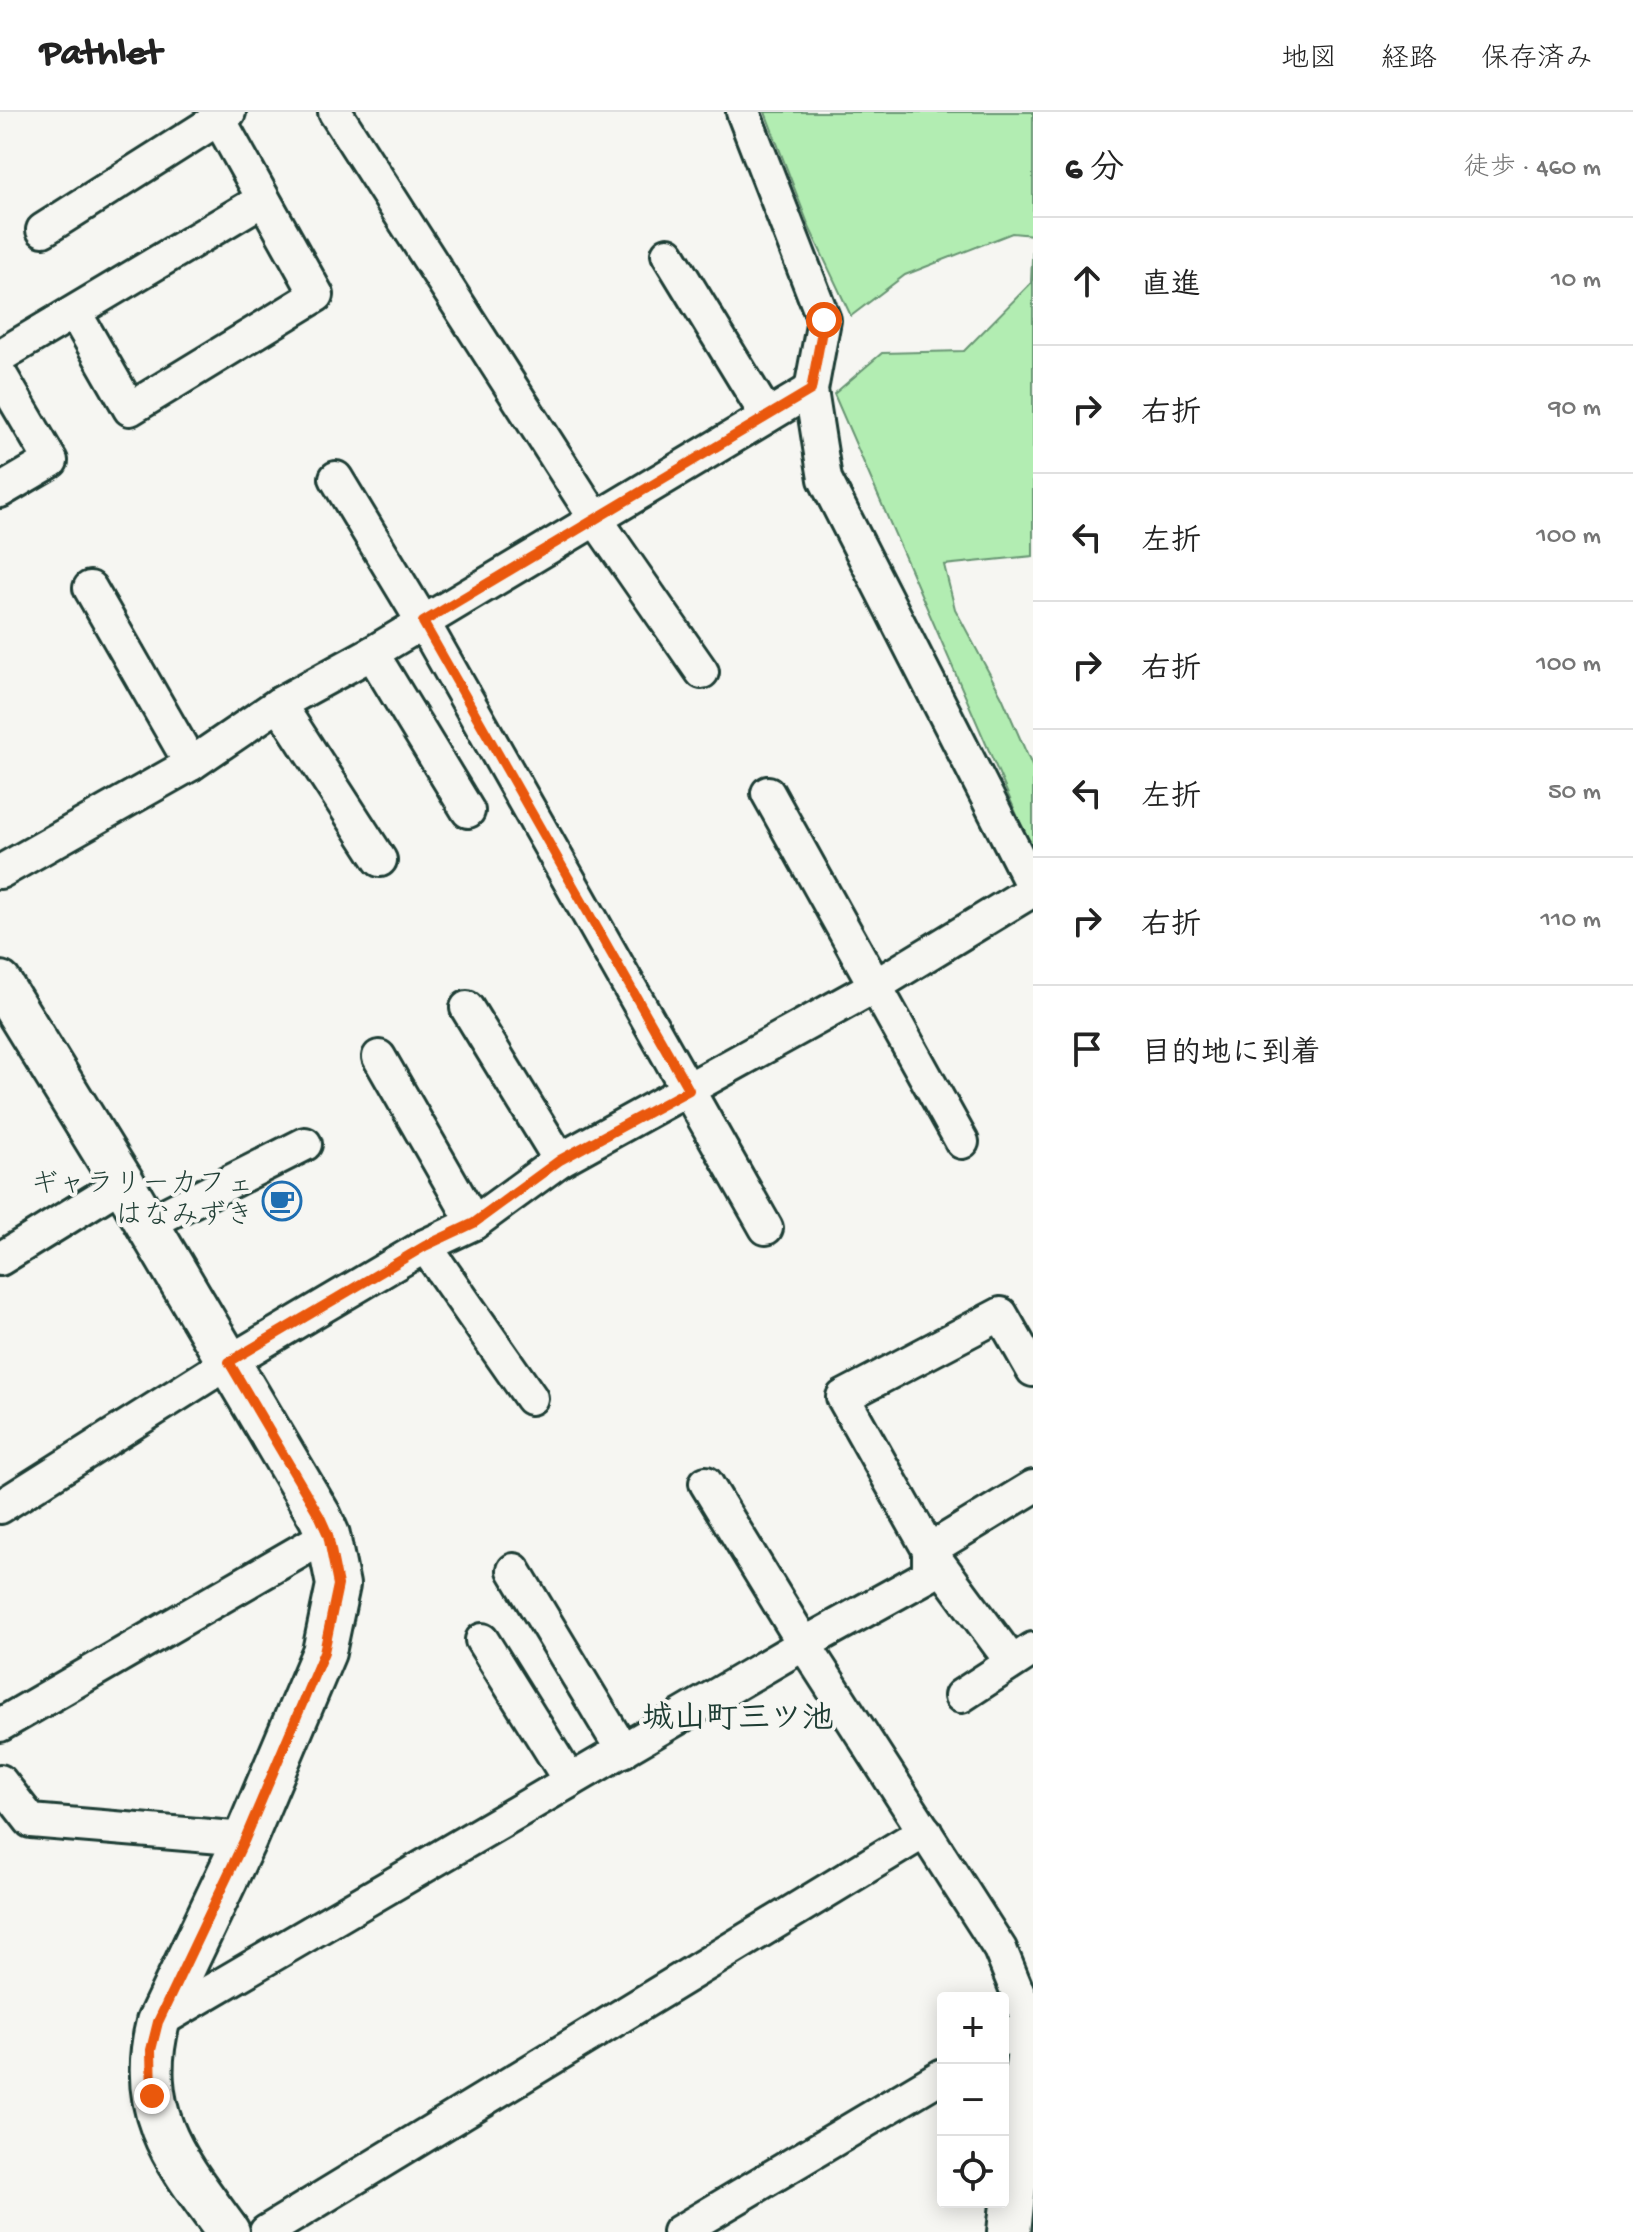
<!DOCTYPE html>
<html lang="ja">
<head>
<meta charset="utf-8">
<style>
  :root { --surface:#fff; --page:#f2f2f2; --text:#222; --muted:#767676; --line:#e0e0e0 }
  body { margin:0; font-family:"Gochi Hand","Klee One",sans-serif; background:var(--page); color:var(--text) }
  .controls { position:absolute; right:24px; bottom:24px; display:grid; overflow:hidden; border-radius:8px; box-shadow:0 4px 20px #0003 }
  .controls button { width:72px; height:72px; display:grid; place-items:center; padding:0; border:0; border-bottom:2px solid var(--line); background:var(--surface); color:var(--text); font:40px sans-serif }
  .stop { position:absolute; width:24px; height:24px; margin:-18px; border:6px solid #ea580c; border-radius:50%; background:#fff }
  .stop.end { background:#ea580c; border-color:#fff; box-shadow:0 2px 8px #0008 }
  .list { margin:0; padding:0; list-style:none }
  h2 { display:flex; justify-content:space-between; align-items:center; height:104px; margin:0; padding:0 32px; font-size:34px }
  h2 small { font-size:26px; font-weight:400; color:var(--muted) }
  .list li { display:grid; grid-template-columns:52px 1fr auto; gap:24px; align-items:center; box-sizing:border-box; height:128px; padding:0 32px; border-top:2px solid var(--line) }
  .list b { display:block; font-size:30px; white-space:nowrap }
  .list em { font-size:26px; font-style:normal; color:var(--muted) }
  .icon { flex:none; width:44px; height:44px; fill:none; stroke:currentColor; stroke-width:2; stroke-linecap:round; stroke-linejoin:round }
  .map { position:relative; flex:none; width:1033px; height:2120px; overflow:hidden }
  header { display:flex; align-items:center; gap:48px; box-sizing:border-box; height:112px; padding:0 40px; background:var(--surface); border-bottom:2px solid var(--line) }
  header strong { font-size:38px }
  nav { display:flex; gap:44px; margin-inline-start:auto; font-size:28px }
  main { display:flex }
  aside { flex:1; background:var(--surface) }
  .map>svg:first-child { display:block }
  .green { fill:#b2edb2; stroke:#689573; stroke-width:2 }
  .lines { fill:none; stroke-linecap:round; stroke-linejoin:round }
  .minor-casing { stroke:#1f3d34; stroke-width:38 }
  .tertiary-casing { stroke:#1f3d34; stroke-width:48 }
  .minor { stroke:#f6f6f2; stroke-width:32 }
  .tertiary { stroke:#f6f6f2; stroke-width:42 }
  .route { stroke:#ea580c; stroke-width:10 }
  .labels { text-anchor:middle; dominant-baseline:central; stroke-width:8; stroke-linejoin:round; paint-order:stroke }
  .poi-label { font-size:28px; fill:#1f3d34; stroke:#f6f6f2; text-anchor:end }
  .quarter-label { font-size:32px; font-weight:bold; fill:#1f3d34; stroke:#f6f6f2 }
</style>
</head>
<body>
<header>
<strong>Pathlet</strong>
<nav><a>地図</a><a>経路</a><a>保存済み</a></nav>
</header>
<main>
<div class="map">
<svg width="1033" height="2120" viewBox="0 0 1033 2120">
  <rect width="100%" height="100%" fill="#f6f6f2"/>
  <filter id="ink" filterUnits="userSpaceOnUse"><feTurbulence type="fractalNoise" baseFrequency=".0125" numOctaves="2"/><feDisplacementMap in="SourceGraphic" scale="16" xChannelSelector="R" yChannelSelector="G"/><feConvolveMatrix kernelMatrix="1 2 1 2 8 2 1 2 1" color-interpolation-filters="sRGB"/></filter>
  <g filter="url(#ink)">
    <!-- green -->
    <path class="green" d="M765,0H1033V444L944,453L955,497L1002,585L1033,656V740L834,282L882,241L964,239L1031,171L1033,123L1012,121L905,163L851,204L810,117Z"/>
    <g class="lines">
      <!-- minor casing -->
      <g class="minor-casing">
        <g id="minor">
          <path d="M335,0L595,406L702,560"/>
          <path d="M743,0L824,208L811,278L825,367L1033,775"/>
          <path d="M43,118L229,0"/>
          <path d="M668,142L767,304"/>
          <path d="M75,201L130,297L317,183L215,0"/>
          <path d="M0,244L262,88"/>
          <path d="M0,262L51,349L0,379"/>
          <path d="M336,366L423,510L766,1116"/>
          <path d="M90,476L191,652"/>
          <path d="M372,541L468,699"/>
          <path d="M279,592L380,748"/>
          <path d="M768,681L962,1030"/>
          <path d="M0,760L191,652L279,592L372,541L811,278"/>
          <path d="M467,896L560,1048"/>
          <path d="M379,945L474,1111"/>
          <path d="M147,1112L305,1032"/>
          <path d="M425,1134L531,1286"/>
          <path d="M0,1147L123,1071"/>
          <path d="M706,1371L804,1532L929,1463V1438"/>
          <path d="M0,1395L229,1250L425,1134L474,1111L560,1048L875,874L1033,778"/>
          <path d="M929,1438L1033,1375"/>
          <path d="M514,1458L623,1639"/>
          <path d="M482,1528L570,1669"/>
          <path d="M1011,1549L929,1438L843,1285L1001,1202L1033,1258"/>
          <path d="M961,1584L1033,1537"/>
          <path d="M0,1613L328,1423"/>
          <path d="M0,1669L31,1709L245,1727"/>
          <path d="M158,1910L804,1532L1000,1837L1030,1911L1003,1927"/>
          <path d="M266,2120L925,1719"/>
          <path d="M679,2120L943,1963"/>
        </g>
      </g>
      <!-- tertiary casing -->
      <g class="tertiary-casing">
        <g id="tertiary">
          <path d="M0,871L123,1071L320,1405L328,1423L338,1473L324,1540L245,1727L158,1910C135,2002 177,2050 228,2120"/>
          <path d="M1009,2120L1033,1900"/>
        </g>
      </g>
      <!-- minor -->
      <use href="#minor" class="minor"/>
      <!-- tertiary -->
      <use href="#tertiary" class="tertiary"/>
    </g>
  </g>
  <g class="lines" filter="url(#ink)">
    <!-- route -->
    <path class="route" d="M152,1984L151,1938L158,1910L245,1727L324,1540L338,1473L328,1423L320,1405L229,1250L425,1134L474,1111L560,1048L689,978L423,510L811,278L824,208"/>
  </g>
  <!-- icons -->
  <defs>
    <g id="cafe-ring" transform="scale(2)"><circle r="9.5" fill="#f6f6f2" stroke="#1f6fb2" stroke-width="1.5"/><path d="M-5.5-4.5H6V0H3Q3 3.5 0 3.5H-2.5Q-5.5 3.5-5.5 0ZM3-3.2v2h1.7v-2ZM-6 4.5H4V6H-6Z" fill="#1f6fb2"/></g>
  </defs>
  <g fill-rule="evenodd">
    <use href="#cafe-ring" x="282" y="1089"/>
  </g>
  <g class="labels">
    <!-- poi labels -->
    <g class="poi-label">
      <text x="254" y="1073">ギャラリーカフェ<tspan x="254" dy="32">はなみずき</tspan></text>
    </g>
    <!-- quarter labels -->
    <g class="quarter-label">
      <text x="738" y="1609">城山町三ツ池</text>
    </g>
  </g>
</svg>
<div class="controls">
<button>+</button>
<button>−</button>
<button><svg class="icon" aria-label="locate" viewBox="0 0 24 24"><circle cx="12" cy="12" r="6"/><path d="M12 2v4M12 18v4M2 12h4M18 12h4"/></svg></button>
</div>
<div class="stop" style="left:824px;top:208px"></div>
<div class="stop end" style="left:152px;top:1984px"></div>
</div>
<aside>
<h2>6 分<small>徒歩 · 460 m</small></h2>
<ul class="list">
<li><svg class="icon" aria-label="ahead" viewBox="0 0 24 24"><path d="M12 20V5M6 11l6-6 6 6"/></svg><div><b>直進</b></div><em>10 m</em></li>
<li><svg class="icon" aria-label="right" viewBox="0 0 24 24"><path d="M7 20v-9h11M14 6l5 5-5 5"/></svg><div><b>右折</b></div><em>90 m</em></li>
<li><svg class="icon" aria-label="left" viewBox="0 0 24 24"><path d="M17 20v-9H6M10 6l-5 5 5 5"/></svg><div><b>左折</b></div><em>100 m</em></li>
<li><svg class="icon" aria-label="right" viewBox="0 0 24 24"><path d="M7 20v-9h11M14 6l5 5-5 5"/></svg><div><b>右折</b></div><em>100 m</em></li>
<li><svg class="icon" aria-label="left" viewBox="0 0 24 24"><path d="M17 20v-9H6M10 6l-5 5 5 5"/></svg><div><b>左折</b></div><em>50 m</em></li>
<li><svg class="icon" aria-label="right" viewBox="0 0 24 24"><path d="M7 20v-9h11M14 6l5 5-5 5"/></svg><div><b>右折</b></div><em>110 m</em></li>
<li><svg class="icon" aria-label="arrive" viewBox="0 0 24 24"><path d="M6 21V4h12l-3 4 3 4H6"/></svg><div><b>目的地に到着</b></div></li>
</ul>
</aside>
</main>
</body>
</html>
